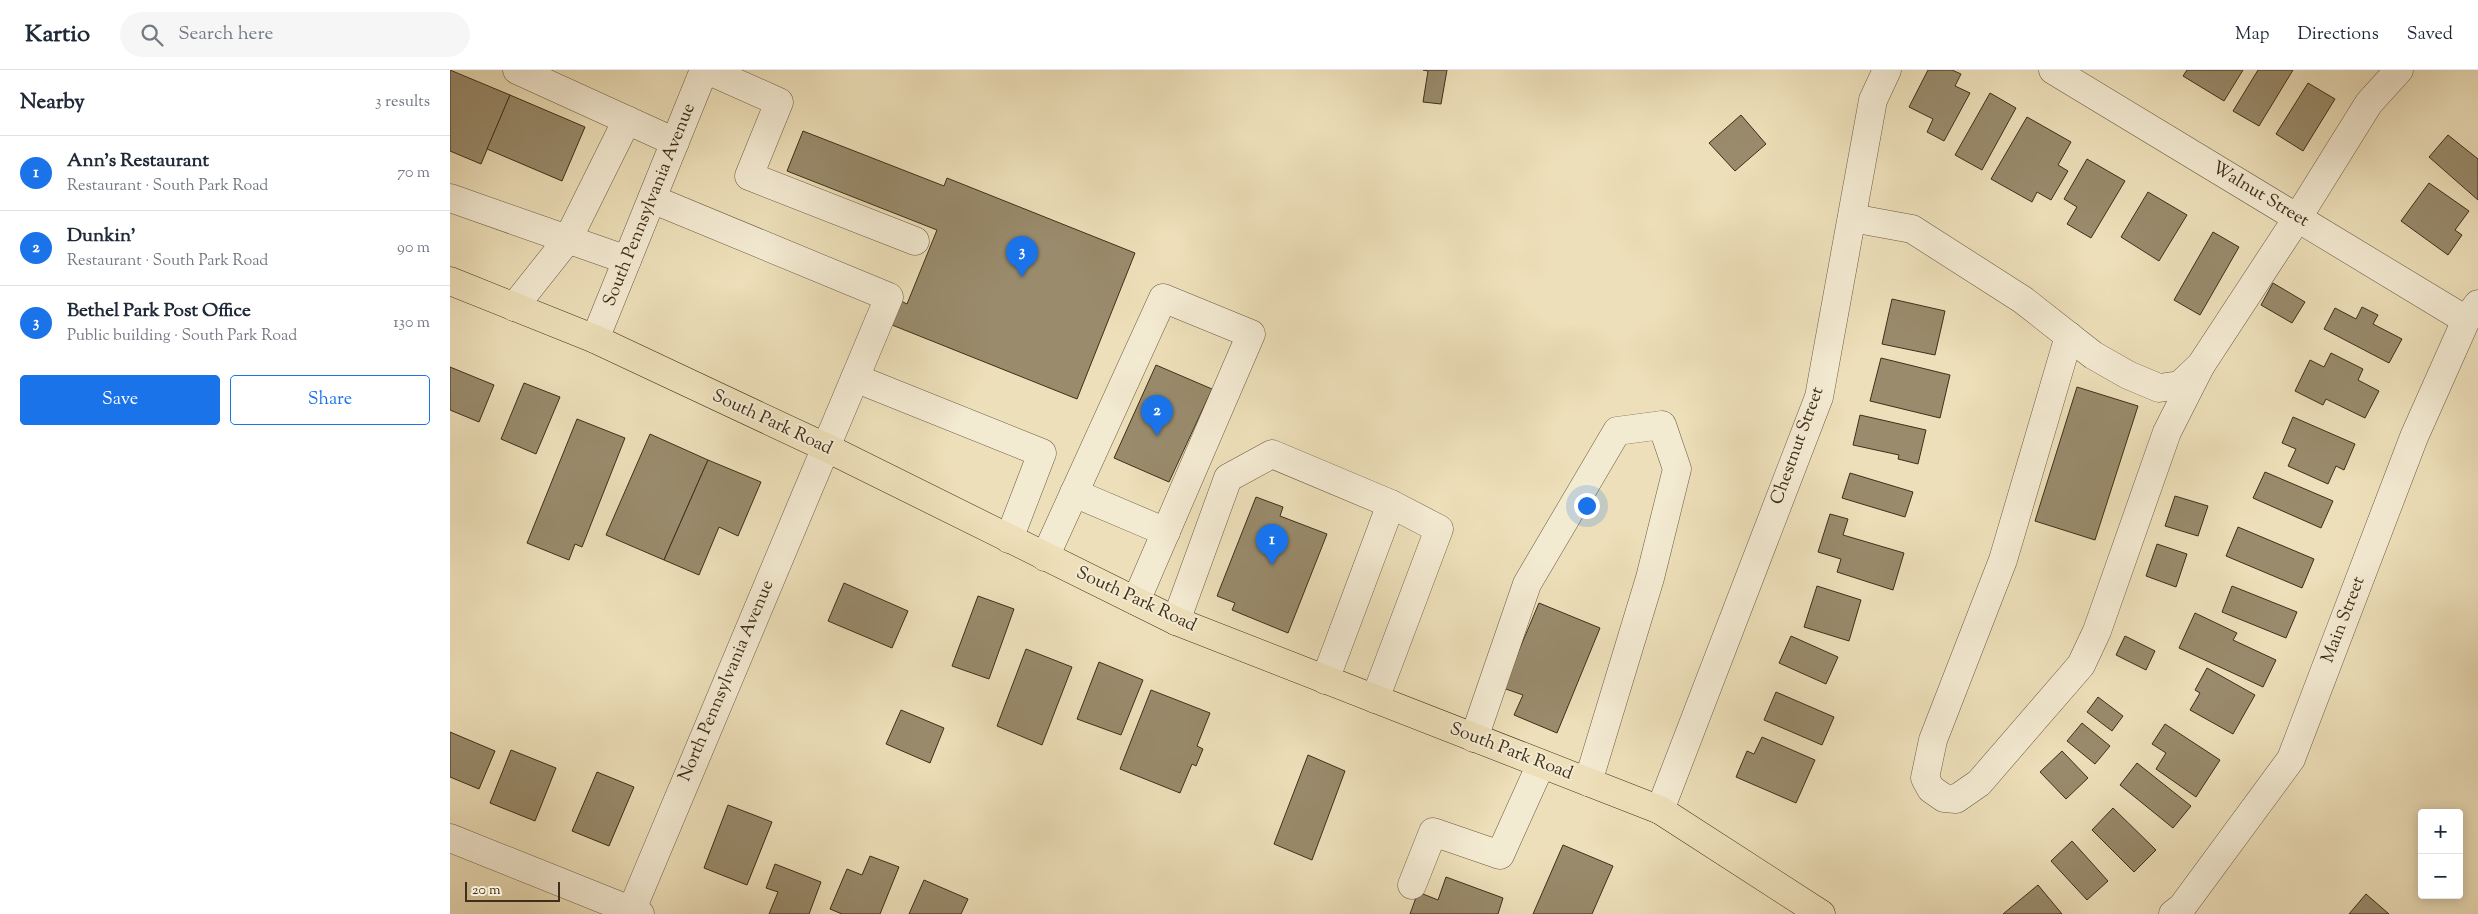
<!DOCTYPE html>
<html lang="en">
<head>
<meta charset="utf-8">
<style>
  :root { --surface:#fff; --page:#f6f6f7; --text:#1f2937; --muted:#747a83; --line:#e0e1e3; --accent:#1a73e8 }
  body { margin:0; font-family:"Sorts Mill Goudy",serif; background:var(--page); color:var(--text) }
  .controls { position:absolute; right:15px; bottom:15px; display:grid; overflow:hidden; border-radius:5px; box-shadow:0 2px 12px #0003 }
  .controls button { width:45px; height:45px; display:grid; place-items:center; padding:0; border:0; border-bottom:1px solid var(--line); background:var(--surface); color:var(--text); font:25px sans-serif }
  .scale { position:absolute; left:15px; bottom:12px; width:95px; box-sizing:border-box; padding-left:5px; border:2px solid #3f2f19; border-top:0; font-size:14px; line-height:18px; white-space:nowrap; color:#3f2f19; -webkit-text-stroke:4px #f3ead2; paint-order:stroke }
  .you { position:absolute; left:1136px; top:435px; width:18px; height:18px; margin:-12px; border:4px solid #fff; border-radius:50%; background:#1a73e8; box-shadow:0 0 0 8px #1a73e833 }
  .badge { display:grid; place-items:center; width:32px; height:32px; border-radius:50%; background:var(--accent); color:#fff; font-size:16px; font-weight:700 }
  .pin { position:absolute; translate:-50% -41px; filter:drop-shadow(0 1px 2px #0008) }
  .pin::after { content:''; position:absolute; top:26px; width:18px; height:15px; background:inherit; clip-path:polygon(0 0,100% 0,50% 100%) }
  .list { margin:0; padding:0; list-style:none }
  h2 { display:flex; justify-content:space-between; align-items:center; height:65px; margin:0; padding:0 20px; font-size:21px }
  h2 small { font-size:16px; font-weight:400; color:var(--muted) }
  .list li { display:grid; grid-template-columns:32px 1fr auto; gap:15px; align-items:center; box-sizing:border-box; height:75px; padding:0 20px; border-top:1px solid var(--line) }
  .list b { display:block; font-size:19px; white-space:nowrap }
  .list p { margin:0; font-size:16px; white-space:nowrap; color:var(--muted) }
  .list em { font-size:16px; font-style:normal; color:var(--muted) }
  .actions { display:flex; gap:10px; padding:15px 20px }
  .actions a { flex:1; padding:11px 0; border:1px solid var(--accent); border-radius:5px; text-align:center; font-size:18px; color:var(--accent) }
  .actions .main { background:var(--accent); color:#fff }
  .icon { flex:none; width:28px; height:28px; fill:none; stroke:currentColor; stroke-width:2; stroke-linecap:round; stroke-linejoin:round }
  .map { position:relative; flex:none; width:2028px; height:844px; overflow:hidden }
  header { display:flex; align-items:center; gap:30px; box-sizing:border-box; height:70px; padding:0 25px; background:var(--surface); border-bottom:1px solid var(--line) }
  header strong { font-size:24px }
  nav { display:flex; gap:28px; margin-inline-start:auto; font-size:18px }
  .search { width:350px; height:45px; background:var(--page); display:flex; align-items:center; gap:12px; box-sizing:border-box; padding:0 18px; border-radius:28px; color:var(--muted); font-size:19px }
  main { display:flex }
  aside { flex:1; background:var(--surface) }
  .map>svg:first-child { display:block }
  .building { fill:#998b6c; stroke:#3f2f19 }
  .lines { fill:none; stroke-linecap:round; stroke-linejoin:round }
  .minor-casing { stroke:#6a5b41; stroke-width:29 }
  .major-casing { stroke:#3f2f19; stroke-width:29 }
  .minor { stroke:#f3ead2; stroke-width:28 }
  .major { stroke:#eddfb9; stroke-width:28 }
  .labels { text-anchor:middle; dominant-baseline:central; stroke-width:4; stroke-linejoin:round; paint-order:stroke }
  .street-label { font-size:18px; fill:#3f2f19; stroke:#f3ead2 }
</style>
</head>
<body>
<header>
<strong>Kartio</strong>
<div class="search"><svg class="icon" aria-label="search" viewBox="0 0 24 24"><circle cx="10" cy="10" r="6"/><path d="M15 15l6 6"/></svg>Search here</div>
<nav><a>Map</a><a>Directions</a><a>Saved</a></nav>
</header>
<main>
<aside>
<h2>Nearby<small>3 results</small></h2>
<ul class="list">
<li><span class="badge">1</span><div><b>Ann's Restaurant</b><p>Restaurant · South Park Road</p></div><em>70 m</em></li>
<li><span class="badge">2</span><div><b>Dunkin'</b><p>Restaurant · South Park Road</p></div><em>90 m</em></li>
<li><span class="badge">3</span><div><b>Bethel Park Post Office</b><p>Public building · South Park Road</p></div><em>130 m</em></li>
</ul>
<div class="actions"><a class="main">Save</a><a>Share</a></div>
</aside>
<div class="map">
<svg width="2028" height="844" viewBox="0 0 2028 844">
  <rect width="100%" height="100%" fill="#eddfb9"/>
  <filter id="stains"><feTurbulence type="fractalNoise" baseFrequency=".004" numOctaves="4"/><feColorMatrix values="0 0 0 0 .2 0 0 0 0 .09 0 0 0 0 .02 0 0 0 .5 -.17"/></filter>
  <radialGradient id="worn" r=".72"><stop offset=".6" stop-color="#630" stop-opacity="0"/><stop offset="1" stop-color="#630" stop-opacity=".3"/></radialGradient>
  <!-- building -->
  <g class="building">
    <path d="M0,0L60,25L31,94L0,81Z"/>
    <path d="M973,0H997L991,34L973,32L978,1Z"/>
    <path d="M1478,0H1502L1511,4L1505,16L1520,23L1494,71L1477,62L1483,49L1459,37Z"/>
    <path d="M1737,0H1793L1774,31L1733,6Z"/>
    <path d="M1808,0H1843L1809,56L1783,41Z"/>
    <path d="M1858,13L1885,29L1853,81L1826,64Z"/>
    <path d="M1540,23L1566,38L1532,100L1505,85Z"/>
    <path d="M60,25L135,57L112,111L37,79Z"/>
    <path d="M1291,45L1316,74L1285,101L1259,73Z"/>
    <path d="M1577,47L1621,72L1608,95L1618,101L1601,130L1587,122L1582,132L1541,109Z"/>
    <path d="M353,61L494,116L497,108L685,183L627,329L442,255L451,231L457,234L487,160L337,101Z"/>
    <path d="M1998,65L2028,89V130L1979,87Z"/>
    <path d="M1637,89L1675,111L1641,168L1617,154L1627,137L1614,129Z"/>
    <path d="M1979,113L2019,141L2005,160L2012,165L1998,185L1951,151Z"/>
    <path d="M1698,122L1737,145L1709,191L1671,167Z"/>
    <path d="M1763,162L1789,177L1750,245L1724,230Z"/>
    <path d="M1823,213L1855,232L1842,253L1811,235Z"/>
    <path d="M1442,229L1495,241L1485,285L1432,274Z"/>
    <path d="M1912,237L1928,245L1923,254L1952,269L1939,293L1874,259L1885,238L1906,249Z"/>
    <path d="M1881,283L1913,299L1908,310L1929,321L1915,348L1876,329L1873,335L1845,321L1860,290L1874,297Z"/>
    <path d="M1431,288L1500,305L1490,348L1420,331Z"/>
    <path d="M706,295L762,319L719,412L664,388Z"/>
    <path d="M0,297L44,315L29,352L0,340Z"/>
    <path d="M74,313L110,327L86,384L51,369Z"/>
    <path d="M1627,317L1688,336L1645,470L1585,451Z"/>
    <path d="M1410,345L1476,360L1468,394L1448,389L1449,385L1403,375Z"/>
    <path d="M1843,347L1905,374L1894,400L1886,396L1878,414L1838,396L1846,379L1832,373Z"/>
    <path d="M127,349L175,368L132,477L125,474L119,490L77,473Z"/>
    <path d="M200,364L258,390L214,490L156,465Z"/>
    <path d="M258,390L311,412L288,466L269,457L249,505L214,490Z"/>
    <path d="M1815,402L1883,431L1871,458L1803,428Z"/>
    <path d="M1400,403L1463,422L1455,447L1392,428Z"/>
    <path d="M1725,426L1758,436L1748,466L1715,456Z"/>
    <path d="M806,427L833,437L830,446L877,464L838,563L782,540L785,533L767,526Z"/>
    <path d="M1380,444L1398,449L1393,465L1454,483L1443,520L1387,502L1391,489L1368,482Z"/>
    <path d="M1788,457L1864,489L1852,518L1776,486Z"/>
    <path d="M1707,474L1737,484L1726,517L1696,506Z"/>
    <path d="M394,513L458,541L442,578L378,551Z"/>
    <path d="M1367,516L1411,530L1399,571L1354,557Z"/>
    <path d="M1782,516L1847,542L1836,568L1772,542Z"/>
    <path d="M528,526L564,539L539,609L502,596Z"/>
    <path d="M1089,533L1150,558L1107,663L1064,645L1073,625L1053,618Z"/>
    <path d="M1745,543L1787,563L1783,570L1826,590L1813,617L1729,578Z"/>
    <path d="M1341,566L1388,587L1376,614L1329,593Z"/>
    <path d="M1675,566L1705,581L1696,600L1666,585Z"/>
    <path d="M576,579L622,597L592,675L547,656Z"/>
    <path d="M649,592L693,610L671,665L627,649Z"/>
    <path d="M1757,598L1805,625L1783,664L1740,640L1750,623L1745,620Z"/>
    <path d="M701,620L760,643L747,676L753,679L746,696L742,694L730,723L670,699Z"/>
    <path d="M1326,622L1384,647L1372,675L1314,650Z"/>
    <path d="M1648,627L1673,646L1662,661L1637,642Z"/>
    <path d="M451,640L494,658L480,693L436,674Z"/>
    <path d="M1632,653L1660,676L1645,694L1617,671Z"/>
    <path d="M1715,654L1770,690L1746,727L1706,699L1716,683L1702,674Z"/>
    <path d="M0,662L45,681L29,719L0,707Z"/>
    <path d="M1312,667L1365,690L1346,733L1286,707L1297,681L1304,684Z"/>
    <path d="M61,680L106,698L85,751L40,733Z"/>
    <path d="M1612,681L1638,708L1616,729L1590,702Z"/>
    <path d="M858,685L895,701L862,790L824,774Z"/>
    <path d="M1687,693L1741,736L1723,758L1670,715Z"/>
    <path d="M147,702L184,717L159,776L122,761Z"/>
    <path d="M278,735L322,752L297,815L254,798Z"/>
    <path d="M1663,738L1706,780L1684,802L1642,760Z"/>
    <path d="M1622,771L1658,811L1637,830L1601,791Z"/>
    <path d="M1113,775L1163,796L1142,844H1083Z"/>
    <path d="M420,786L449,797L430,844H392L380,839L397,799L412,805Z"/>
    <path d="M325,794L371,812L359,844H319L328,822L316,818Z"/>
    <path d="M996,807L1053,828L1048,844H960L968,822L988,830Z"/>
    <path d="M474,810L518,829L511,844H459Z"/>
    <path d="M1588,815L1612,844H1553Z"/>
    <path d="M1916,824L1939,844H1899Z"/>
  </g>
  <g class="lines">
    <!-- minor casing -->
    <g class="minor-casing">
      <g id="minor">
        <path d="M67,0L225,72"/>
        <path d="M257,0L329,32L299,106L465,171"/>
        <path d="M1603,0L2016,250"/>
        <path d="M0,128L177,190"/>
        <path d="M1402,148L1462,159L1573,230L1643,285L1678,305L1709,318L1730,315L1751,295L1848,147L1919,33L1949,0"/>
        <path d="M64,237L118,169L177,50"/>
        <path d="M1619,266L1553,490L1483,670L1475,708L1481,719L1494,728L1506,729L1529,713L1631,595L1647,561L1717,362L1751,295"/>
        <path d="M145,269L254,0"/>
        <path d="M405,308L592,383L559,469"/>
        <path d="M624,423L716,462"/>
        <path d="M595,487L713,228L801,264L686,531"/>
        <path d="M726,551L778,408L822,384L941,434L989,459L925,629"/>
        <path d="M875,610L941,434"/>
        <path d="M1024,668L1077,514L1167,361L1212,355L1227,399L1200,508L1138,712"/>
        <path d="M1210,740L1369,327L1423,30L1437,0"/>
        <path d="M0,768L190,844"/>
        <path d="M962,815L983,762L1050,785L1091,694"/>
        <path d="M180,844L439,227L202,129"/>
        <path d="M1723,844L1732,837L1841,689L1964,367L2016,250L2028,234"/>
      </g>
    </g>
    <!-- major casing -->
    <g class="major-casing">
      <path id="major" d="M0,211L145,269L375,377L726,551L1210,740L1371,844"/>
    </g>
    <!-- minor -->
    <use href="#minor" class="minor"/>
    <!-- major -->
    <use href="#major" class="major"/>
  </g>
  <g class="labels">
    <!-- street labels -->
    <g class="street-label">
      <text transform="translate(1810 125) rotate(31)">Walnut Street</text>
      <text transform="translate(200 135) rotate(-68)">South Pennsylvania Avenue</text>
      <text transform="translate(322 353) rotate(25)">South Park Road</text>
      <text transform="translate(1348 376) rotate(-70)">Chestnut Street</text>
      <text transform="translate(686 530) rotate(25)">South Park Road</text>
      <text transform="translate(1894 550) rotate(-69)">Main Street</text>
      <text transform="translate(277 611) rotate(-67)">North Pennsylvania Avenue</text>
      <text transform="translate(1061 682) rotate(21)">South Park Road</text>
    </g>
  </g>
  <rect width="100%" height="100%" filter="url(#stains)"/>
  <rect width="100%" height="100%" fill="url(#worn)"/>
</svg>
<div class="controls">
<button>+</button>
<button>−</button>
</div>
<div class="scale">20 m</div>
<div class="you"></div>
<div class="pin badge" style="left:822px;top:495px">1</div>
<div class="pin badge" style="left:707px;top:366px">2</div>
<div class="pin badge" style="left:572px;top:207px">3</div>
</div>
</main>
</body>
</html>
